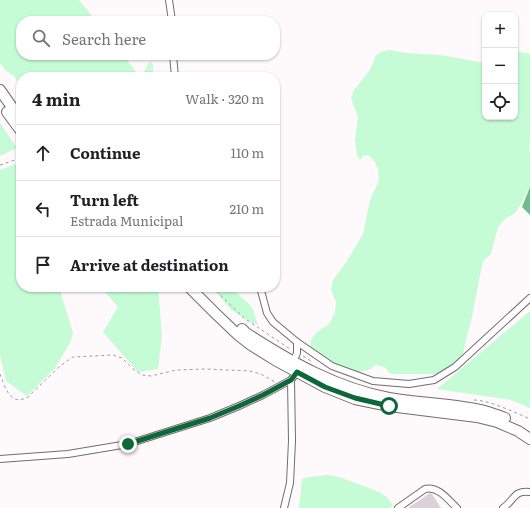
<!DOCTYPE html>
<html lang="en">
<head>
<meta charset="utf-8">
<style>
  :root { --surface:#fff; --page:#f2f2f2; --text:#202124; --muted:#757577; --line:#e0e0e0 }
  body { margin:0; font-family:Literata,serif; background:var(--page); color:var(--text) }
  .controls { position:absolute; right:12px; top:12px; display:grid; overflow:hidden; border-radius:8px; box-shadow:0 1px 3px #0004 }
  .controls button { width:36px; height:36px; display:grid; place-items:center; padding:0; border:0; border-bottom:1px solid var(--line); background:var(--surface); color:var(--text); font:20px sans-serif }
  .stop { position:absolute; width:12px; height:12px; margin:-9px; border:3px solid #0d6739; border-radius:50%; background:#fff }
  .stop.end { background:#0d6739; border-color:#fff; box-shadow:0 1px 4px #0008 }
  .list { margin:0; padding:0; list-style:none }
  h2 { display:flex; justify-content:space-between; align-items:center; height:52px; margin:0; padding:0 16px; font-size:17px }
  h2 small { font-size:13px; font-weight:400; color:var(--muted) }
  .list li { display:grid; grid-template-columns:26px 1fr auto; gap:12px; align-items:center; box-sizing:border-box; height:56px; padding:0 16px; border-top:1px solid var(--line) }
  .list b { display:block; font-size:15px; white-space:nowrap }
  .list p { margin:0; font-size:13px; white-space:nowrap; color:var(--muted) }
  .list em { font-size:13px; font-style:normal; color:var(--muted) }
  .icon { flex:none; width:22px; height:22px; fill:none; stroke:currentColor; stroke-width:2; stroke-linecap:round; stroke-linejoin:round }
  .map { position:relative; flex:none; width:530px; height:508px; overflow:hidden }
  .search { position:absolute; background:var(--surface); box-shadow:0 1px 3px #0004; left:16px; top:16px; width:264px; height:44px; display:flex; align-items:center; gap:10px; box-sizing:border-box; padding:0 14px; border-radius:16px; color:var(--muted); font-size:15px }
  .panel { position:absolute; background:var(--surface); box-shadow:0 1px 3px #0004; left:16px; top:72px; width:264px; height:220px; border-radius:16px }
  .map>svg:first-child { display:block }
  .green { fill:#c5fbd5 }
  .water { fill:#70bd8b }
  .building { fill:#dcd1d6 }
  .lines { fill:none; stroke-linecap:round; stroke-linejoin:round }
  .minor-casing { stroke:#756b70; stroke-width:8 }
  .primary-casing { stroke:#756b70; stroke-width:12 }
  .path { stroke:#a19c9e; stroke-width:1; stroke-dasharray:3 3; stroke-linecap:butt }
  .minor { stroke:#fff; stroke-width:6 }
  .primary { stroke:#fff; stroke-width:10 }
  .route { stroke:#0d6739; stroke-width:5 }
</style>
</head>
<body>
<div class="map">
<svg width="530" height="508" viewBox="0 0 530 508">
  <rect width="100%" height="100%" fill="#fef9fb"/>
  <!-- green -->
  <g class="green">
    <path d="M0,0H79L96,21H21V55H123L140,77H21V88L14,76L5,70L0,62Z"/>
    <path d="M389,50L406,53L440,55L485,63V117H515V52L516,51L530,54V140L529,149L530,151V187L518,209L514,214L506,218L498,227L491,254L484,260L482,265L472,317L464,348L462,360L449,371L436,374H392L389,373L385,367L376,365H375L371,369L360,372L341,368L322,360L310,348L311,340L317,332L329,324L335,312L336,302L331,290L333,280L347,261L363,234L370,200L379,181L378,169L375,162L368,155H364L360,160L357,155L355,141L358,117L351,98L354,90L370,70L376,55L381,52Z"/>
    <path d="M150,61L153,65V77H141Z"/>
    <path d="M0,123L17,148L0,156Z"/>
    <path d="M21,162V287H59L73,333L70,343L55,368L27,396L6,381L0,355V170Z"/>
    <path d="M101,287H158L162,336L158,369L138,372L103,332L118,307Z"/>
    <path d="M212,287H230L249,304L253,310L258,325L251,322L231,310Z"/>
    <path d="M530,311V408L511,400L437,389Z"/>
    <path d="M329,475L339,477L369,488L379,492L387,497L393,505L390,508H299L302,479L309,477Z"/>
  </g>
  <!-- water -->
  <path class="water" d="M530,187V215L522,207Z"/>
  <!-- building -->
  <path class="building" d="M430,493L432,494L441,508H408Z"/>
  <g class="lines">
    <!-- minor casing -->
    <g class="minor-casing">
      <g id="minor">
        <path d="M169,0L172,21"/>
        <path d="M173,55L175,77"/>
        <path d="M260,287L267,313L273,322L297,342V353L293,362"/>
        <path d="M297,342L332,366L373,381L409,384L434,380L455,367L530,298"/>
        <path d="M0,459L68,454L128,444L210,418L239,406L263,395L291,380L297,372"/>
        <path d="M284,508L290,483L292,441L291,380"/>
        <path d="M398,508L425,489C439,486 448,500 457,508"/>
        <path d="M503,508C515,500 513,490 530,492"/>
      </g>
    </g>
    <!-- primary casing -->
    <g class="primary-casing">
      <g id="primary">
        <path d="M0,90L21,120"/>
        <path d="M7,112L21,131"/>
        <path d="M189,287L215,313L237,334L251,345L275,360L325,387L355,399L389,406L477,417L497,422L518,431L530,439"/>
        <path d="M242,329L246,333C291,362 336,388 389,398C422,404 456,403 488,412C494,414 500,416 505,418"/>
      </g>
    </g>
    <!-- path -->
    <g class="path">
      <path d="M0,165L21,158"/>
      <path d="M212,287L244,318L290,349"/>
      <path d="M303,356L311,361"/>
      <path d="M0,374C5,387 10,407 28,397L60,366L73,357L113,355L122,358L132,368L142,375L151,376L176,370L206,369L250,371L261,374L275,382"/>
      <path d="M474,400C489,400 516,413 530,419"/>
    </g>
    <!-- minor -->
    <use href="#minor" class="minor"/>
    <!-- primary -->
    <use href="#primary" class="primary"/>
  </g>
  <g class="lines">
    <!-- route -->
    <path class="route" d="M128,444L210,418L239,406L263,395L291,380L297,372L325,387L355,398L389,406"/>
  </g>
</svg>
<div class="controls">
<button>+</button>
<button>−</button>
<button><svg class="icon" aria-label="locate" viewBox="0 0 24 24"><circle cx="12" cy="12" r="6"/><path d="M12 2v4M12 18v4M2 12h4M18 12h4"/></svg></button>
</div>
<div class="stop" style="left:389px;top:406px"></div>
<div class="stop end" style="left:128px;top:444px"></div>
<div class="search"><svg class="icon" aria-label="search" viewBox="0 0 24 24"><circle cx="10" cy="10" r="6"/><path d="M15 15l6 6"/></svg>Search here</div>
<section class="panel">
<h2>4 min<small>Walk · 320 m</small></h2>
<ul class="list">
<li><svg class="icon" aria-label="ahead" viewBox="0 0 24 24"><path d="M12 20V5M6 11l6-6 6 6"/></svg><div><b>Continue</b></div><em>110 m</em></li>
<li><svg class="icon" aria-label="left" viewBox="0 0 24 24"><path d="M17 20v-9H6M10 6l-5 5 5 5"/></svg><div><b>Turn left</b><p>Estrada Municipal</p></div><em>210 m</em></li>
<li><svg class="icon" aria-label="arrive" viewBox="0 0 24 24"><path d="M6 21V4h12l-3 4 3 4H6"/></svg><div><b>Arrive at destination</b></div></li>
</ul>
</section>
</div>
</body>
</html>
